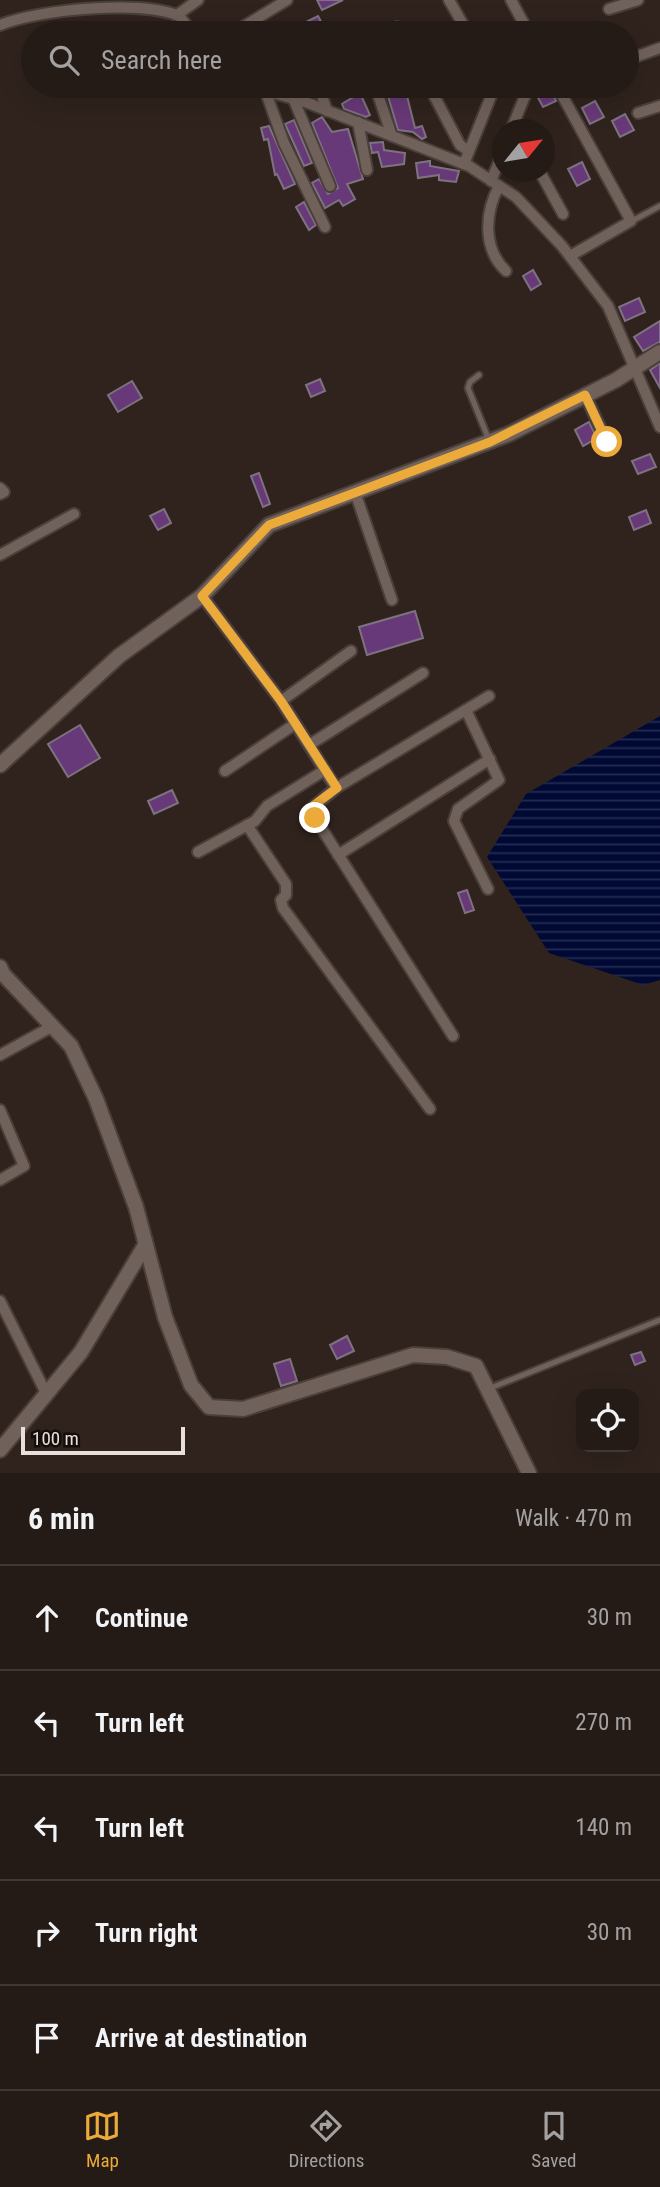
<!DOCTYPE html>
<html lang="en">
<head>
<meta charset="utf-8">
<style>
  :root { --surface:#241a16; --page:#302723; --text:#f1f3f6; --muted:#a3a1a1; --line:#413835; --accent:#ebaa39 }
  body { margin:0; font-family:"Roboto Condensed",sans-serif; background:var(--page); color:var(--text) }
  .controls { position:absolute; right:21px; bottom:21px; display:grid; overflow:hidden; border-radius:14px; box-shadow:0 7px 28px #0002 }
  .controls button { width:63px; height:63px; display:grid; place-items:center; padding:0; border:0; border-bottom:2px solid var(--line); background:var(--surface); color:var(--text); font:35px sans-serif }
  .compass { position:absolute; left:492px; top:119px; width:63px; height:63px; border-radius:50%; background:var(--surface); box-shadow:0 7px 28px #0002; rotate:60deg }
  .scale { position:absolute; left:21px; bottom:18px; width:164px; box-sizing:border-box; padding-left:7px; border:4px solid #e9e0dc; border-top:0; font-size:19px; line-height:24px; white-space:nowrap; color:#e9e0dc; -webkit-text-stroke:5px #140e0b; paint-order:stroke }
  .stop { position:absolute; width:21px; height:21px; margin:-16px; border:5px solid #ebaa39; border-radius:50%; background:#fff }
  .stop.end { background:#ebaa39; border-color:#fff; box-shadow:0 2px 7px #0008 }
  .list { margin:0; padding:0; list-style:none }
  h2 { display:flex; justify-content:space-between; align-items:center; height:91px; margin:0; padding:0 28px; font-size:30px }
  h2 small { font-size:23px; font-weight:400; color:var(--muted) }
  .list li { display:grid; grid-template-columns:46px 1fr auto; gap:21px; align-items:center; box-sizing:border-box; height:105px; padding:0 28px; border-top:2px solid var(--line) }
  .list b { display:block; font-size:26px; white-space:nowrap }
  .list em { font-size:23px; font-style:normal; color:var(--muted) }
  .icon { flex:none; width:38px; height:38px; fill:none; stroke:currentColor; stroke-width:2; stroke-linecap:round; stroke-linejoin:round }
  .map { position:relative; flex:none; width:660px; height:1473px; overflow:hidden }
  .search { position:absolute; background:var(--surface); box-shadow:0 7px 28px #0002; left:21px; right:21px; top:21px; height:77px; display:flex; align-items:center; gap:18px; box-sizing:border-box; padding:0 24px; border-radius:38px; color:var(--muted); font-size:26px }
  .sheet { height:616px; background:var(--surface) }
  nav { display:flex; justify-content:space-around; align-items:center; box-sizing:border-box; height:98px; border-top:2px solid var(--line); background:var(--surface); font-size:19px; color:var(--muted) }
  nav a { display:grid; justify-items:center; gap:4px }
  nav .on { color:var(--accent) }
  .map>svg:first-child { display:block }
  .water { fill:url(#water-rules) }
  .building { fill:#683978; stroke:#7d7380; stroke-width:2 }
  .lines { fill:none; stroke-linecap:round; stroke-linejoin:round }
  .service-casing { stroke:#4a3f3a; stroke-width:9 }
  .minor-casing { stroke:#4a3f3a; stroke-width:14 }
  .tertiary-casing { stroke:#4a3f3a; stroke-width:18 }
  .service { stroke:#71615b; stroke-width:5 }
  .minor { stroke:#71615b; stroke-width:10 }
  .tertiary { stroke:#71615b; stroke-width:14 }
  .route { stroke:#ebaa39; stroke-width:9 }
</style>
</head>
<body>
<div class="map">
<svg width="660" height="1473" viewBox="0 0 660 1473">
  <defs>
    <pattern id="water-rules" width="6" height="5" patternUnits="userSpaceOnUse" patternTransform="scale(1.75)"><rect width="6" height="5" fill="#000834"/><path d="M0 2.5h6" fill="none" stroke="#252c51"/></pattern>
  </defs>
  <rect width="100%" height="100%" fill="#30231d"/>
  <!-- water -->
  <path class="water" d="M660,716V980L643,985L549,953L487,857L526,794Z"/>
  <!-- building -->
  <g class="building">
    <path d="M317,0H343L322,10Z"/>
    <path d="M318,16L327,33H310L304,23Z"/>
    <path d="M327,86H352V87L330,95Z"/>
    <path d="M385,86H395L400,97L407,96L415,128L422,126L426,137L422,139L413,132L398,130Z"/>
    <path d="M544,86H549L556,101L543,107L535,92Z"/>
    <path d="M360,93L370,115L366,117L344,109L342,104Z"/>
    <path d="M595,101L604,117L590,124L582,108Z"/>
    <path d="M625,114L634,130L620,137L612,121Z"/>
    <path d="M322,117L332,132L348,129L363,179L347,184L355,199L343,206L339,200L325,208L312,183L319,179L328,194L338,188L312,123Z"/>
    <path d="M294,120L312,163L304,166L285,124Z"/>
    <path d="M269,126L295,184L284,189L277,174L275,175L268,139L264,140L261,128Z"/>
    <path d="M383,142L384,150L405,153L404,164L382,167L378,152L372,153L370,143Z"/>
    <path d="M430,161V166L459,171L456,182L439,180V175L418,178L416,163Z"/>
    <path d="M582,162L590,179L577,186L568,169Z"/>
    <path d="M304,202L316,225L309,230L296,207Z"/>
    <path d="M533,270L541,284L531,290L523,276Z"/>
    <path d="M639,298L645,312L625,321L619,307Z"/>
    <path d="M660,321V342L643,351L634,337Z"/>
    <path d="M660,363V388L650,370Z"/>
    <path d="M320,379L325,391L311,397L306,385Z"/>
    <path d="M132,381L142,398L118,412L108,395Z"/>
    <path d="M589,422L597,438L583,446L575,430Z"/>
    <path d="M650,454L656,467L638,474L632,461Z"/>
    <path d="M259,473L270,504L263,507L251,476Z"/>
    <path d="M164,509L171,523L158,530L150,516Z"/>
    <path d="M646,510L651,523L634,530L629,517Z"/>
    <path d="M415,611L423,638L367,655L359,627Z"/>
    <path d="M80,725L100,758L68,777L48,744Z"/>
    <path d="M172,790L178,803L154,814L148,801Z"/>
    <path d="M467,890L474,910L465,913L458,893Z"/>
    <path d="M347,1336L354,1351L337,1359L330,1345Z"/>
    <path d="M641,1352L645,1361L635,1365L631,1355Z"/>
    <path d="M290,1359L297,1381L281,1386L274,1364Z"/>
  </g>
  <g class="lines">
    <!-- service casing -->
    <g class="service-casing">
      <g id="service">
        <path d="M632,221L660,206"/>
        <path d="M479,375L470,382L468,388L489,440"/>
        <path d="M488,1389L660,1320"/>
      </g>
    </g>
    <!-- minor casing -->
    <g class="minor-casing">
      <g id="minor">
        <path d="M449,0L468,33"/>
        <path d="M511,0L529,33"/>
        <path d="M609,9L638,0"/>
        <path d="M177,15L198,0"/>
        <path d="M0,25C40,9 142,0 179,16C184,21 188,28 193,33"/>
        <path d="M397,27L401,33"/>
        <path d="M233,33L287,0"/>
        <path d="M627,60L660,48"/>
        <path d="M249,86L308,103L469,166L516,197L562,246L608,306L660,427"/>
        <path d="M319,86L327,111"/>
        <path d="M375,86L392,136"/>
        <path d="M429,86L460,145L469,151"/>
        <path d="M557,86L631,221L570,256"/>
        <path d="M265,90L284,143L325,227"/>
        <path d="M293,98L330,186"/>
        <path d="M638,113L660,106"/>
        <path d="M358,122L367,170"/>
        <path d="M511,130L529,86"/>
        <path d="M464,164L495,86"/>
        <path d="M540,172L563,214"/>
        <path d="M491,181L503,152"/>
        <path d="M499,186C485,212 482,248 506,271"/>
        <path d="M585,395L607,442"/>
        <path d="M0,488L4,492L0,494"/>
        <path d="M355,492L392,600"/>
        <path d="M0,555L74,514"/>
        <path d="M202,596L281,701L336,788"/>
        <path d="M281,701L351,651"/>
        <path d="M466,710L499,780L458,809L454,821L488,889"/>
        <path d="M309,745L423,673"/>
        <path d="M225,771L295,724"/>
        <path d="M247,825L286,884V895L281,900L283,908L430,1109"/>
        <path d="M198,852L255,821L267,806L325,770"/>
        <path d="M338,855L490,759"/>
        <path d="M453,1036L315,818L312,808L336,788L489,696"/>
        <path d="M0,1055L53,1026"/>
        <path d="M0,1110L24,1166L0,1180"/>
        <path d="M0,1301L46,1393"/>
      </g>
    </g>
    <!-- tertiary casing -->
    <g class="tertiary-casing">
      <g id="tertiary">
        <path d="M0,765L119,656L202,596L269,525L509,434L616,380L660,352"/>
        <path d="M0,967L3,974L71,1046L96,1099L136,1207L165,1317L191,1385L209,1407L243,1409L413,1355L447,1357L476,1366L529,1473"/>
        <path d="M0,1450L81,1352L144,1247"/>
      </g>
    </g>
    <!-- service -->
    <use href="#service" class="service"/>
    <!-- minor -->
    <use href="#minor" class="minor"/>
    <!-- tertiary -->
    <use href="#tertiary" class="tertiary"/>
  </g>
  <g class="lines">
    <!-- route -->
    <path class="route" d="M315,818L314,805L337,788L281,701L202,596L269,525L490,442L585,395L607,442"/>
  </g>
</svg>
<div class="controls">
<button><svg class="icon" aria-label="locate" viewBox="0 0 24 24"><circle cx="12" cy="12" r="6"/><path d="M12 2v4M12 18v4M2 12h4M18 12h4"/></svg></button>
</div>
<svg class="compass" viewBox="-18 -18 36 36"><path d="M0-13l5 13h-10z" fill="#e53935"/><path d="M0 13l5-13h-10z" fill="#a3a1a1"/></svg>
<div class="scale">100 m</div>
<div class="stop" style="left:607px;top:442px"></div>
<div class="stop end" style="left:315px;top:818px"></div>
<div class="search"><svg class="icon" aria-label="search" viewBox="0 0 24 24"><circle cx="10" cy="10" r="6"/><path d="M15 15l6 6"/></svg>Search here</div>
</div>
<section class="sheet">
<h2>6 min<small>Walk · 470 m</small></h2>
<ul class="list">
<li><svg class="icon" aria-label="ahead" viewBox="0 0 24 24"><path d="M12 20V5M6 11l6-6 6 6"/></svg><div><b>Continue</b></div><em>30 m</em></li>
<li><svg class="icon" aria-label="left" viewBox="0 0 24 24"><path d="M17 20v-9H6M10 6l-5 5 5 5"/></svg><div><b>Turn left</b></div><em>270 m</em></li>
<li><svg class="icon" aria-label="left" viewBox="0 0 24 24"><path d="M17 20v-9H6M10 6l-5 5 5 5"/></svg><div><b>Turn left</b></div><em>140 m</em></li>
<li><svg class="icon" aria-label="right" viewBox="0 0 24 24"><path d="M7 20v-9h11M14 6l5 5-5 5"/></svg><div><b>Turn right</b></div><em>30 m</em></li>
<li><svg class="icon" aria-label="arrive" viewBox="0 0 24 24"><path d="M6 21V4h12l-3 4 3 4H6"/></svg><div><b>Arrive at destination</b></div></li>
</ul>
</section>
<nav>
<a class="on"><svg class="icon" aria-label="map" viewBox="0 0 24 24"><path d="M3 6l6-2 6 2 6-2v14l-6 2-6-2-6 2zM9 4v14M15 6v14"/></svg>Map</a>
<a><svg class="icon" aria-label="directions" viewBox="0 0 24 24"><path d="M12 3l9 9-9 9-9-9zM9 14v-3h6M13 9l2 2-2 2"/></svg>Directions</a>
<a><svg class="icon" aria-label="saved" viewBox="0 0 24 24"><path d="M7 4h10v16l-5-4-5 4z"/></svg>Saved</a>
</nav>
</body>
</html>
